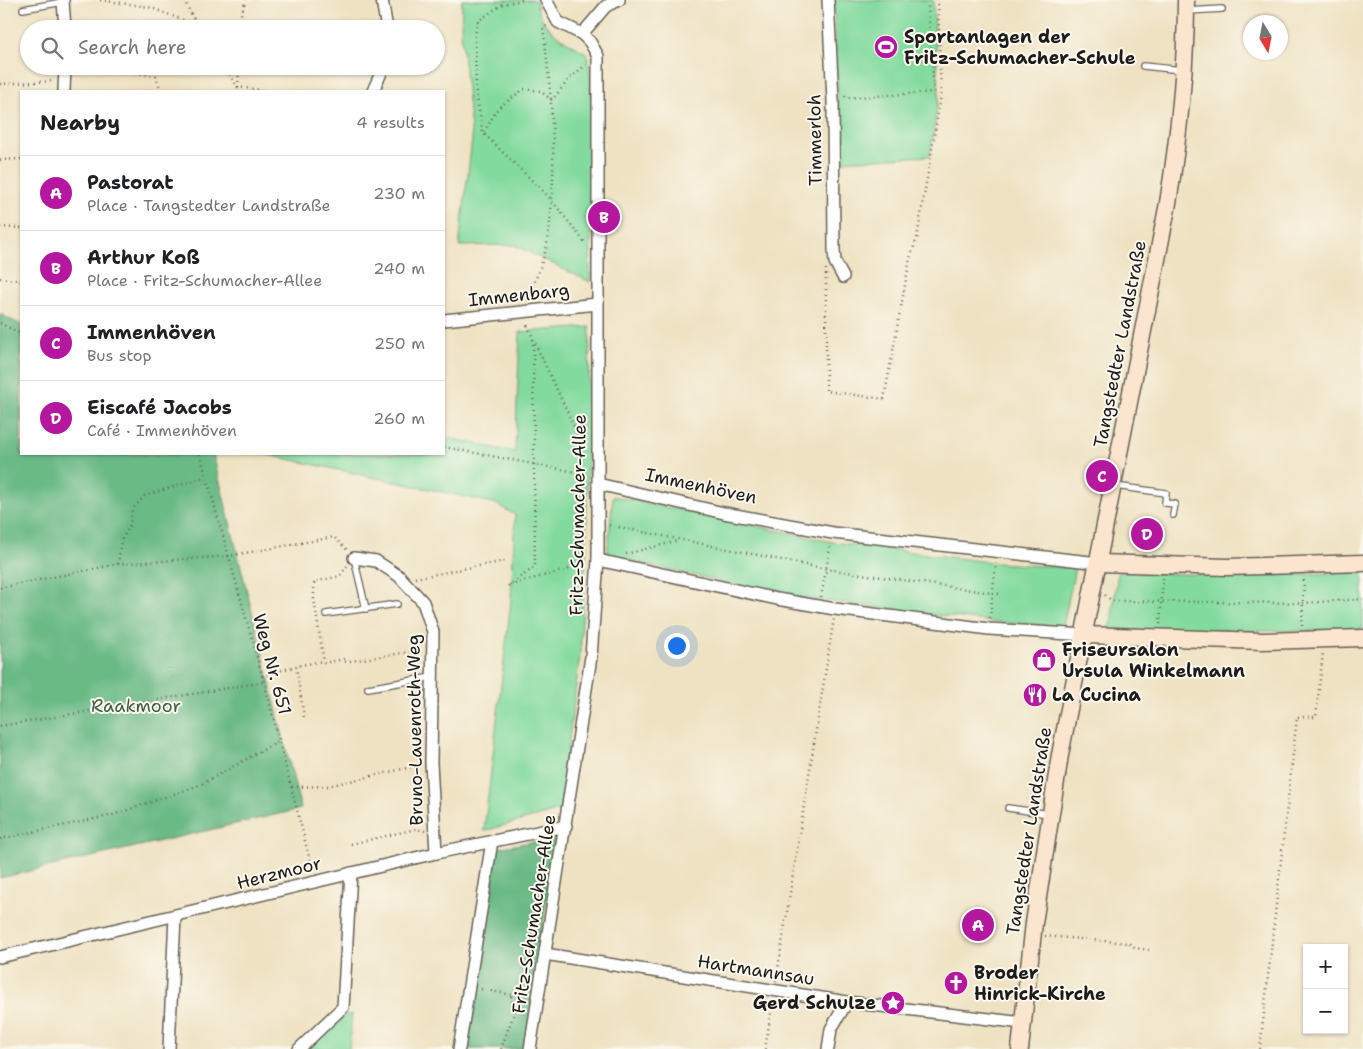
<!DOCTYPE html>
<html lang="en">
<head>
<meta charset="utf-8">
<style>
  :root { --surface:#fff; --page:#f2f2f2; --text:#202124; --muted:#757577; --line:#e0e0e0; --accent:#b5179e }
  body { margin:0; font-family:"Shantell Sans",sans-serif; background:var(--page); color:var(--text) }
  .controls { position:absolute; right:15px; bottom:15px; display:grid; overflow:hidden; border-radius:0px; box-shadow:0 1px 4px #0004 }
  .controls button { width:45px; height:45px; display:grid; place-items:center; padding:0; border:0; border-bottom:1px solid var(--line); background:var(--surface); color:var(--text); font:25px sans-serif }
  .compass { position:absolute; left:1243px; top:15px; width:45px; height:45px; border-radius:50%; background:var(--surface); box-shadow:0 1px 4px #0004; rotate:170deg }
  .you { position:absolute; left:676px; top:645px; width:18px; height:18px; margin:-12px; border:4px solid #fff; border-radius:50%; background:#1a73e8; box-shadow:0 0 0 8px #1a73e833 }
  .badge { display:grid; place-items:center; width:32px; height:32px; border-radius:50%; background:var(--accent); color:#fff; font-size:16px; font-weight:700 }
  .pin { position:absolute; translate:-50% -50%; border:2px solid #fff; box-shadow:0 1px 5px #0006 }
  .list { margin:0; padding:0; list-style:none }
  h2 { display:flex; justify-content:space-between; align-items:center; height:65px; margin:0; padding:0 20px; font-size:21px }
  h2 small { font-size:16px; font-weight:400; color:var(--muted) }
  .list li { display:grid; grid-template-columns:32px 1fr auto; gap:15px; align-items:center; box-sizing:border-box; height:75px; padding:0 20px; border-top:1px solid var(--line) }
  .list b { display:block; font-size:19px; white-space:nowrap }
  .list p { margin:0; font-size:16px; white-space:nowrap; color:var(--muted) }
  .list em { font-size:16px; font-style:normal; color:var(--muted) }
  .icon { flex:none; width:28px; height:28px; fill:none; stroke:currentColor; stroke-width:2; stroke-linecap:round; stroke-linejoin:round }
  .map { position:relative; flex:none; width:1363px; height:1049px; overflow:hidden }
  .search { position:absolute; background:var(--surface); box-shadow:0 1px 4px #0004; left:20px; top:20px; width:425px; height:55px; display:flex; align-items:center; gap:12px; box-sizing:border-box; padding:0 18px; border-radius:28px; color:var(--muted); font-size:19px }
  .panel { position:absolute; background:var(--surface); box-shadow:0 1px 4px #0004; left:20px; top:90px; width:425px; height:365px; border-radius:0px }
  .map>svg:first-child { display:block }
  .green { fill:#83da9f; stroke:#507b5e }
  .forest { fill:#6aba86; stroke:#436b51 }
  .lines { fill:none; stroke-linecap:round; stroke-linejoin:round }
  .lane-casing { stroke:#666156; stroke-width:8 }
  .street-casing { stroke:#666156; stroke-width:14 }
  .secondary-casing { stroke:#666156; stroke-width:19 }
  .path { stroke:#666156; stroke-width:2.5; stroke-dasharray:1 4; stroke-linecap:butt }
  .lane { stroke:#fff; stroke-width:5.5 }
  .street { stroke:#fff; stroke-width:11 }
  .secondary { stroke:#fbe5cf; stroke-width:16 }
  .labels { text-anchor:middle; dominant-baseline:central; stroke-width:4; stroke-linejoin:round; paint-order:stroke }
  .poi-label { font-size:18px; font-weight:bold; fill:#1c1c1c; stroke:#fbf7ec; text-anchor:start }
  .street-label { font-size:18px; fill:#1c1c1c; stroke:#fbf7ec }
  .park-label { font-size:18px; fill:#405e4a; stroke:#fbf7ec }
</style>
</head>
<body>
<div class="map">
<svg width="1363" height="1049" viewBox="0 0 1363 1049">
  <rect width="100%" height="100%" fill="#fbf7ec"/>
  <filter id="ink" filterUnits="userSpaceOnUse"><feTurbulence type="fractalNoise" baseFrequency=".02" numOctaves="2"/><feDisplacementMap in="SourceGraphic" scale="10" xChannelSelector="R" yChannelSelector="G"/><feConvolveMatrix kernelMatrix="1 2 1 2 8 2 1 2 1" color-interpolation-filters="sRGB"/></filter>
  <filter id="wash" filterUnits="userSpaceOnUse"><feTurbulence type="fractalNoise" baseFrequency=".0096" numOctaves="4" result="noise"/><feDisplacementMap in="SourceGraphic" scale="20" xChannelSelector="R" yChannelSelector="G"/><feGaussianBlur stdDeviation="1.12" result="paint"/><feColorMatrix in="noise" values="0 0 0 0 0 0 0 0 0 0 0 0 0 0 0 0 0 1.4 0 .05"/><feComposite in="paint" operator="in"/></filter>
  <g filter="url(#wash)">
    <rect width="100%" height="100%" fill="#efe2c2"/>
    <!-- green -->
    <g class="green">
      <path d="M462,0H536C538,29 566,41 588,54L594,117L590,282L514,245L459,246L472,140L461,33Z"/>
      <path d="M834,0H933L939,94L930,156L840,161Z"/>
      <path d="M590,327L586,552L580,655L560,810L484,831L511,600L515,515L494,503L264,454H444V437L515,452L520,332Z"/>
      <path d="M613,496L833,542L996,563L1075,568L1063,627L993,622L779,595L607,555Z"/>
      <path d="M1118,572L1246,576L1363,572V629L1314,631L1110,630Z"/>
      <path d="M352,1014L349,1049H308L346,1015Z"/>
    </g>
    <!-- forest -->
    <g class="forest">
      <path d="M0,314L21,325V454H213L301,809L0,878Z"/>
      <path d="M555,838L526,1049H466L479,983L497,848Z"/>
    </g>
  </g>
  <g filter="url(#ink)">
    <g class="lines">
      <!-- lane casing -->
      <g class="lane-casing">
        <g id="lane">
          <path d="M23,9L63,2"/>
          <path d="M1188,11L1222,9"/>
          <path d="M1143,66L1182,70"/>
          <path d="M1115,486L1166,493L1165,503L1175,504L1173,515"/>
          <path d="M354,558L366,609"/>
          <path d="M326,614L397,604"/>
          <path d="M368,688L432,677"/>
          <path d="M1008,808L1049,814"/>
        </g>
      </g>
      <!-- street casing -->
      <g class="street-casing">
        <g id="street">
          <path d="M63,0L65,29"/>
          <path d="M382,0L387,29"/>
          <path d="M828,0L833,100L834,250L835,262L843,277"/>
          <path d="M582,34L606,6L619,0"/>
          <path d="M64,91L65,66"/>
          <path d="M373,91L384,66"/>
          <path d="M444,320L597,304"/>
          <path d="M598,484L724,513L833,533L1099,563"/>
          <path d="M354,558L376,561L399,576L423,602L433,632L431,763L436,853"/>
          <path d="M598,560L777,599L835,609L989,629L1085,635"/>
          <path d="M545,954L847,1002L1023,1023"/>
          <path d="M0,957L436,853L566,826"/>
          <path d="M169,1049L175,916"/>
          <path d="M299,1049L343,1007L351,873"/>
          <path d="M459,1049L492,841"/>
          <path d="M530,1049L591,657L598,560V56L590,42L582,34L558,22L546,0"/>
          <path d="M828,1049L831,1029L847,1002"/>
        </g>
      </g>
      <!-- secondary casing -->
      <g class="secondary-casing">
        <g id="secondary">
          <path d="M1099,563L1227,567L1363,563"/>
          <path d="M1085,635L1262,641L1363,638"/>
          <path d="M1020,1049L1034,923L1060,755L1168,203C1179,135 1186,69 1186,0"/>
        </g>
      </g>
      <!-- path -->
      <g class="path">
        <path d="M100,0L149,7L196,25L239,20L269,29"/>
        <path d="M184,0L199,29"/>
        <path d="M522,0L503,4L478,21L475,35L476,92L483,133L550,198L586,244"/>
        <path d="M239,29V20L246,0"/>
        <path d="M86,66L156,76L161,91"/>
        <path d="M224,66L240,91"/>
        <path d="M239,66L238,87L267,91"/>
        <path d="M0,84L53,81"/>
        <path d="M845,96L846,98L934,92L928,5"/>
        <path d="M484,132L498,108L524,89L540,91L552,100L570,78L586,65"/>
        <path d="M0,160L21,159"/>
        <path d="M0,227L21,228"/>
        <path d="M826,269V391L884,399L910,258L917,238L941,95L938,0"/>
        <path d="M0,278L21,281"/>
        <path d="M527,300C535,280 545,259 548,238C558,168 552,97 543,27L547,26"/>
        <path d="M0,323L21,334"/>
        <path d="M533,339L586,452"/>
        <path d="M444,447L586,474"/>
        <path d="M200,454L264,682L313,872"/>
        <path d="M609,525L826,569L999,594"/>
        <path d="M626,554L677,541"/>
        <path d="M118,564L121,541L130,525L132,510L144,496L206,477"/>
        <path d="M347,566L340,576L314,582V599L324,663L344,659V662L422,650"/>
        <path d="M415,578L505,561"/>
        <path d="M510,585L587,564"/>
        <path d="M508,586L535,567L533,338L526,323"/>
        <path d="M0,588L118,564L229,556L334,537L348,551"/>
        <path d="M1105,595L1112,601L1303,603L1363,599"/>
        <path d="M821,597L831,543"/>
        <path d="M990,618L996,563"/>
        <path d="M1160,624L1163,577"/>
        <path d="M1302,626L1304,577"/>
        <path d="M262,676L296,666"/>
        <path d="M304,717L296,666L324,661"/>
        <path d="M0,726L264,682"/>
        <path d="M292,787L328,786L420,765"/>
        <path d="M0,839L113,815L200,785L279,741"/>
        <path d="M351,844L416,829L425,831"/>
        <path d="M1045,936L1128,943L1136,948L1149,950"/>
        <path d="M776,981L834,618"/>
        <path d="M481,989L527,998"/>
        <path d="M985,993L1011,996"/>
        <path d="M501,1049L515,1011L511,996"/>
        <path d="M765,1049L773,1001"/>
        <path d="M1260,1049L1297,717H1316L1323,652"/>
      </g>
      <!-- lane -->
      <use href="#lane" class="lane"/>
      <!-- street -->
      <use href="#street" class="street"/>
      <!-- secondary -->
      <use href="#secondary" class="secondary"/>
    </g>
  </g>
  <!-- icons -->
  <defs>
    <g id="stadium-disc" transform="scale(1.25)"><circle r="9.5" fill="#b5179e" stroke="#fbf7ec"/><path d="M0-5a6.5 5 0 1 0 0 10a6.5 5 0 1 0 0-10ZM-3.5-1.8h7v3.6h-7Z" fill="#fff"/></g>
    <g id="shop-disc" transform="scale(1.25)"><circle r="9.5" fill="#b5179e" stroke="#fbf7ec"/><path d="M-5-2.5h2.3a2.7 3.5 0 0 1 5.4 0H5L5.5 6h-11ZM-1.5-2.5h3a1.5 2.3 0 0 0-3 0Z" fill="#fff"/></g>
    <g id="restaurant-disc" transform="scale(1.25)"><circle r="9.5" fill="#b5179e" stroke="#fbf7ec"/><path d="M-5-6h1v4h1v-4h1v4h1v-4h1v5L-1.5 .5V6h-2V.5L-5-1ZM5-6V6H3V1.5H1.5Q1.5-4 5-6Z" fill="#fff"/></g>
    <g id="church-disc" transform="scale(1.25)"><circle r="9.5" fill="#b5179e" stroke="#fbf7ec"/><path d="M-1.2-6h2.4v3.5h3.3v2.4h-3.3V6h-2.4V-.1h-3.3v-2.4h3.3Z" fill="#fff"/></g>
    <g id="sight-disc" transform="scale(1.25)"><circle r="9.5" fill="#b5179e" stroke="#fbf7ec"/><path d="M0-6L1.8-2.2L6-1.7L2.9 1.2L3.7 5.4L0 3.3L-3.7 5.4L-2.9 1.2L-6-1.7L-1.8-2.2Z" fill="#fff"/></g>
  </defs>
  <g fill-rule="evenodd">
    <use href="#stadium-disc" x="886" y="47"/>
    <use href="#shop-disc" x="1044" y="660"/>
    <use href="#restaurant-disc" x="1035" y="695"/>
    <use href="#church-disc" x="956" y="983"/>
    <use href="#sight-disc" x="893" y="1003"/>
  </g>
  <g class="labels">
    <!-- poi labels -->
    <g class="poi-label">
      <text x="904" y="37">Sportanlagen der<tspan x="904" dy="21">Fritz-Schumacher-Schule</tspan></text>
      <text x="1062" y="650">Friseursalon<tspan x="1062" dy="21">Ursula Winkelmann</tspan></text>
      <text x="1052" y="695">La Cucina</text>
      <text x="974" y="973">Broder<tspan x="974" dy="21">Hinrick-Kirche</tspan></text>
      <text x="876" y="1003" text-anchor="end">Gerd Schulze</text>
    </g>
    <!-- street labels -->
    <g class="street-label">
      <text transform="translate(815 140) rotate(-91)">Timmerloh</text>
      <text transform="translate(519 295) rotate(-6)">Immenbarg</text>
      <text transform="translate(1120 344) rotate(-79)">Tangstedter Landstraße</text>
      <text transform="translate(701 486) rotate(12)">Immenhöven</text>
      <text transform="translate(578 515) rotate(-89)">Fritz-Schumacher-Allee</text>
      <text transform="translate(272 664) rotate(75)">Weg Nr. 651</text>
      <text transform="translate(415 730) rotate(-91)">Bruno-Lauenroth-Weg</text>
      <text transform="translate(1029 831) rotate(-81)">Tangstedter Landstraße</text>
      <text transform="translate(279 873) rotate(-14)">Herzmoor</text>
      <text transform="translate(534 914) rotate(-81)">Fritz-Schumacher-Allee</text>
      <text transform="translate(756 970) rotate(9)">Hartmannsau</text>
    </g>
    <!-- park labels -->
    <g class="park-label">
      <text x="136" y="706">Raakmoor</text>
    </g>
  </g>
</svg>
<div class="controls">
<button>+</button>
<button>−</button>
</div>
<svg class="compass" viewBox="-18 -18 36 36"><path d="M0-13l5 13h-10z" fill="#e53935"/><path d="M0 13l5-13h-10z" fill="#757577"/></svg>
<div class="you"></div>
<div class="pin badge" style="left:978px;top:925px">A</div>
<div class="pin badge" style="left:604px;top:217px">B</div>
<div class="pin badge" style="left:1102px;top:476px">C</div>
<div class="pin badge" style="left:1147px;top:534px">D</div>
<div class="search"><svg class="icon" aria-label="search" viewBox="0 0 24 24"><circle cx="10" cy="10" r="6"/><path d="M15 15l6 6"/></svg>Search here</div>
<section class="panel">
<h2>Nearby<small>4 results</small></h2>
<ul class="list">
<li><span class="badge">A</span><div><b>Pastorat</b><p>Place · Tangstedter Landstraße</p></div><em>230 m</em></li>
<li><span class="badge">B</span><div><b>Arthur Koß</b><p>Place · Fritz-Schumacher-Allee</p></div><em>240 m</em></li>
<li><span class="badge">C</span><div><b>Immenhöven</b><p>Bus stop</p></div><em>250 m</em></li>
<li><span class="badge">D</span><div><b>Eiscafé Jacobs</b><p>Café · Immenhöven</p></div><em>260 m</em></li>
</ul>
</section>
</div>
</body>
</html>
